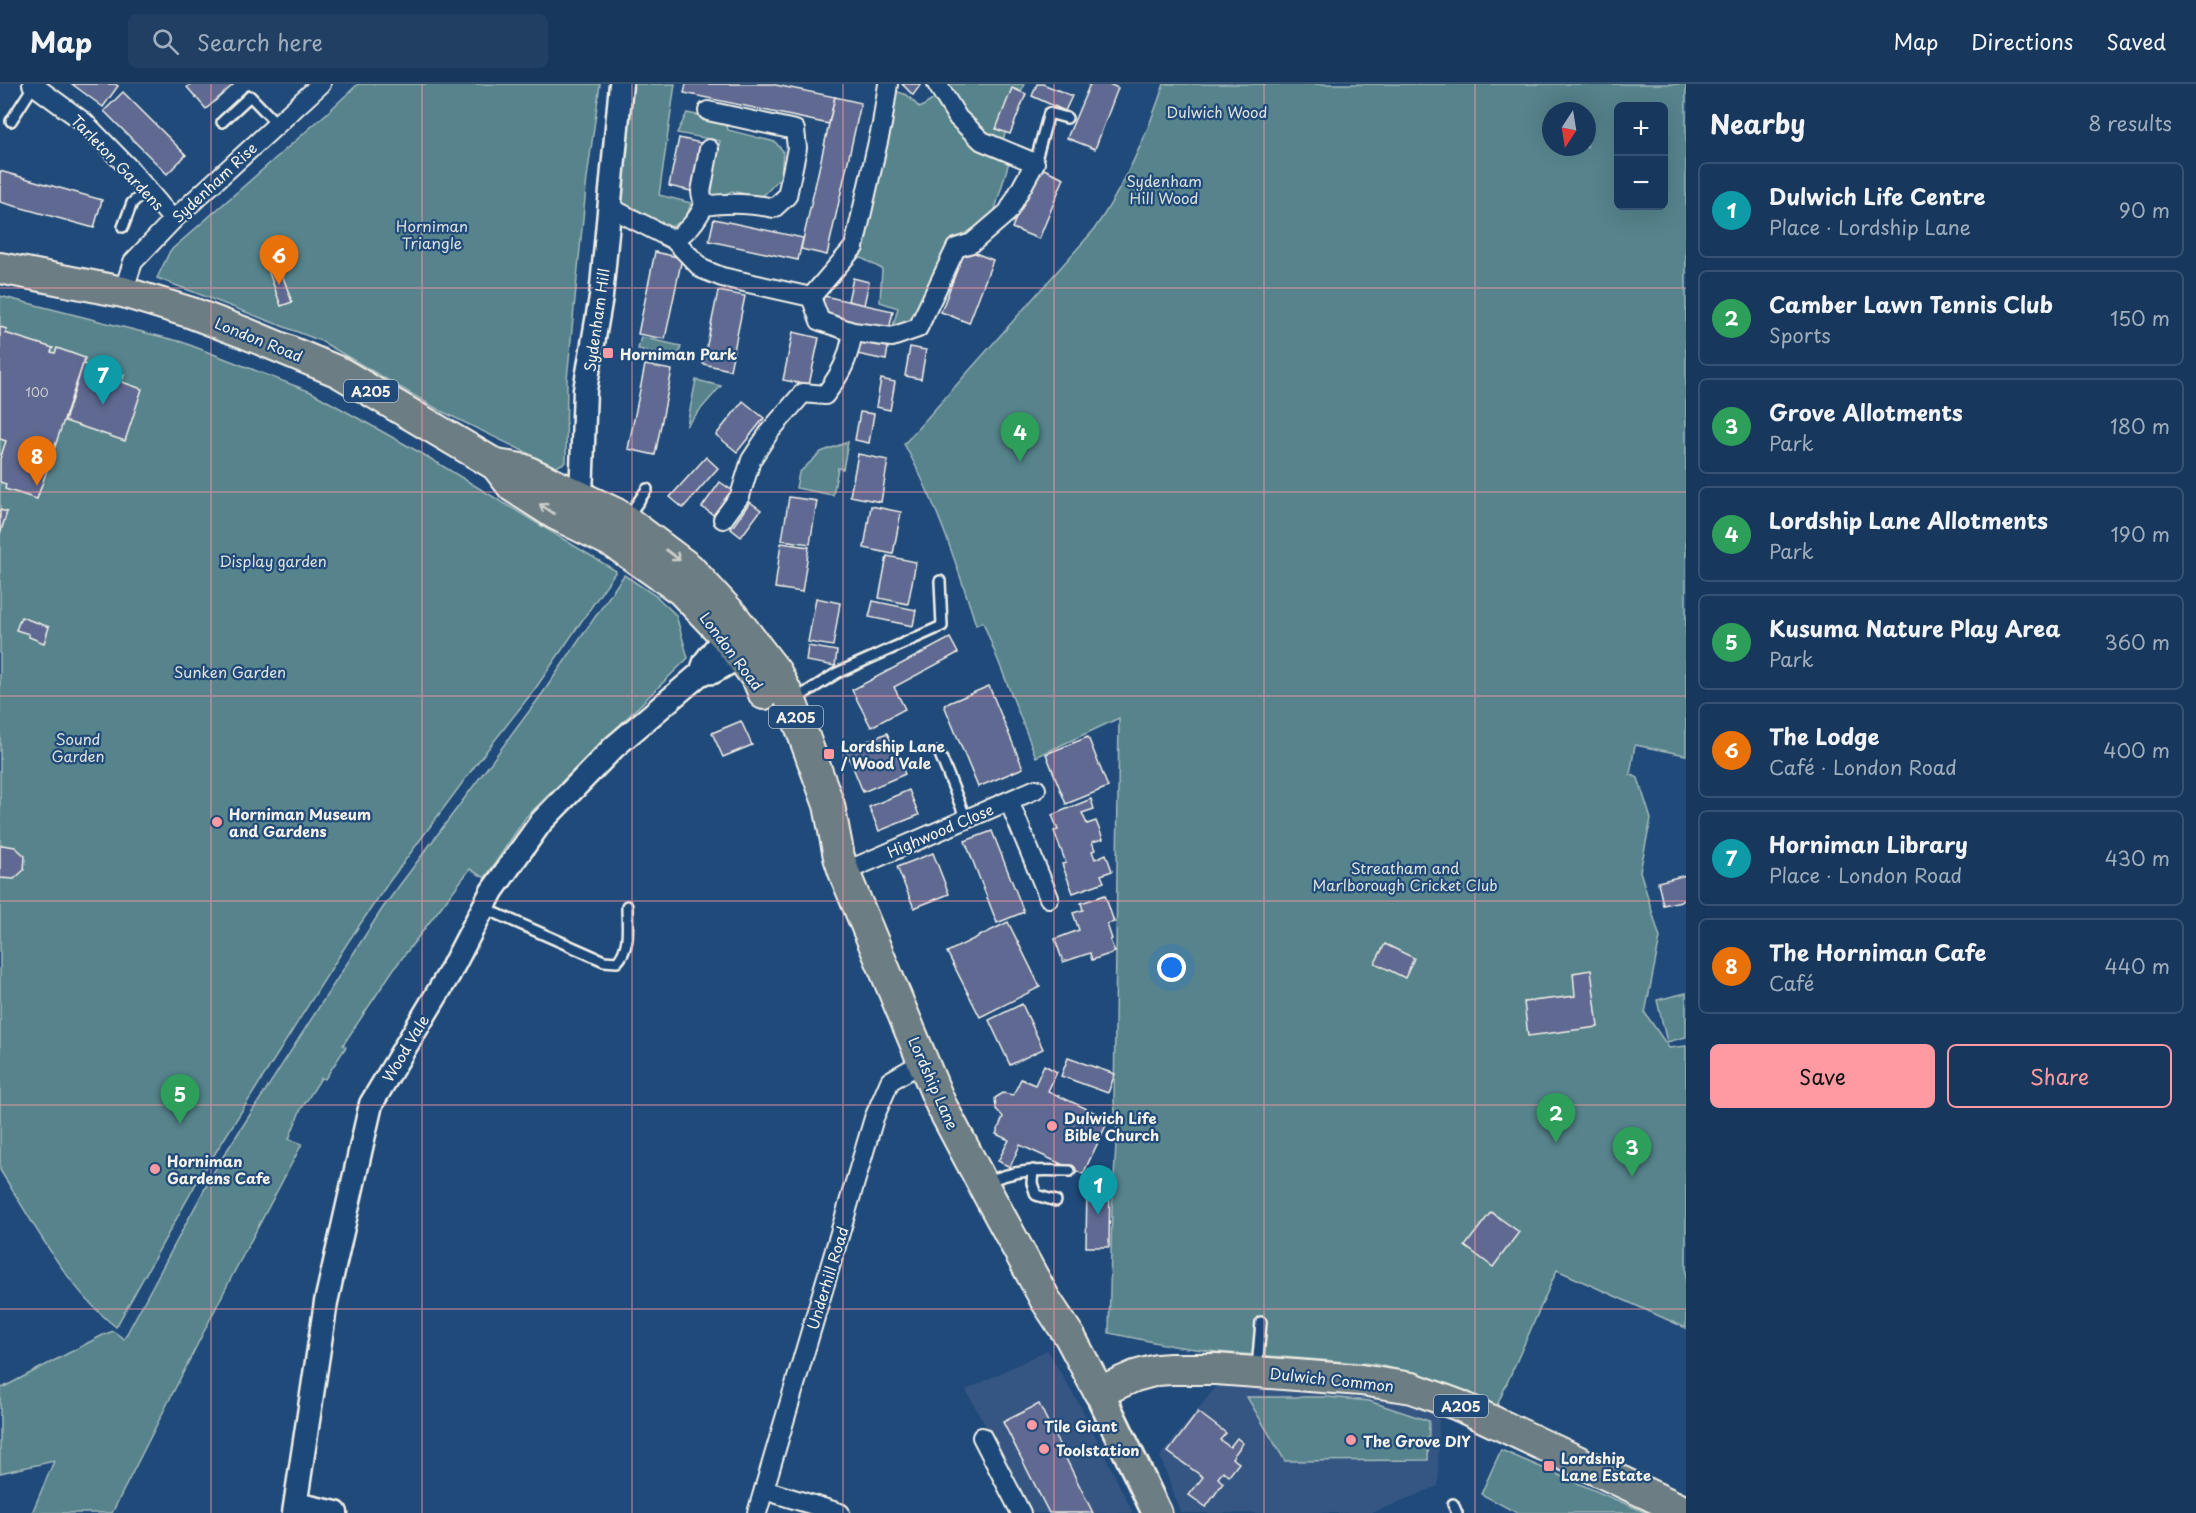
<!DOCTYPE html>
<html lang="en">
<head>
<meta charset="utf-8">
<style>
  :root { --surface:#17385c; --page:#203f62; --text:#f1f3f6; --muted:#9eacbb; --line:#365272; --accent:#ff9aa2 }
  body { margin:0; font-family:"Playpen Sans",sans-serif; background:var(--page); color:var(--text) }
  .controls { position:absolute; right:18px; top:18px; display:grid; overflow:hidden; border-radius:9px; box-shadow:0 6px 24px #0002 }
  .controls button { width:54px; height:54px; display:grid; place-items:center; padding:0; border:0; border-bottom:2px solid var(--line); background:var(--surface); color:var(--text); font:30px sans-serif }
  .compass { position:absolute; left:1542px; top:18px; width:54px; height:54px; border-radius:50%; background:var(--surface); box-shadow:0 6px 24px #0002; rotate:192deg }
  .you { position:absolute; left:1172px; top:884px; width:21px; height:21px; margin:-15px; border:4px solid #fff; border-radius:50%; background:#1a73e8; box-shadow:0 0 0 9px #1a73e833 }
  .badge { display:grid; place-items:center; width:39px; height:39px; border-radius:50%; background:var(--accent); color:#fff; font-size:20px; font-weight:700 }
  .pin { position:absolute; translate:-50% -50px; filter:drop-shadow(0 2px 3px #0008) }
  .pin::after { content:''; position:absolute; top:32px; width:21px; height:18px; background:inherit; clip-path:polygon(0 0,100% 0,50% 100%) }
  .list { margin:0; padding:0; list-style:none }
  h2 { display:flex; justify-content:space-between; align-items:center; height:78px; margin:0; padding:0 24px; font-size:26px }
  h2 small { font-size:20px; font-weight:400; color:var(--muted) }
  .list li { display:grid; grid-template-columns:39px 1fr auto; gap:18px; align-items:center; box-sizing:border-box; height:96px; margin:0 12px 12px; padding:0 12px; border:2px solid var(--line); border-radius:9px }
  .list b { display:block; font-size:22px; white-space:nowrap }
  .list p { margin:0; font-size:20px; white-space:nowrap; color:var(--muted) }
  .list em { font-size:20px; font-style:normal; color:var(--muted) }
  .actions { display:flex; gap:12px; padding:18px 24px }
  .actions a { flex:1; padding:14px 0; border:2px solid var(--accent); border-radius:9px; text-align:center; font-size:21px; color:var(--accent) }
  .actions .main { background:var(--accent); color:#111 }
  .icon { flex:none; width:33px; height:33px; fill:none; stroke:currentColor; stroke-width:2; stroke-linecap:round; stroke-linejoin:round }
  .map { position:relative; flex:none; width:1686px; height:1429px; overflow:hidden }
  header { display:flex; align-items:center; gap:36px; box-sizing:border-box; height:84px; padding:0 30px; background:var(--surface); border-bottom:2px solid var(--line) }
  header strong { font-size:28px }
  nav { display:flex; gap:33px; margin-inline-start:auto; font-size:21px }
  .search { width:420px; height:54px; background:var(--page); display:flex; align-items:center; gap:15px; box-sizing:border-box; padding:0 21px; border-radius:9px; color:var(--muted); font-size:22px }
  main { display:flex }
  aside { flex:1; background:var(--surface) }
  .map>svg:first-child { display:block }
  .built { fill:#365683 }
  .green { fill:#56838c; stroke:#a5baba; stroke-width:1.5; fill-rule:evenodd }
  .building { fill:#5f6991; stroke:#f4f1e8; stroke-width:1.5 }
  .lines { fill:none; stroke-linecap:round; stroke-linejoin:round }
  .service-casing { stroke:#f4f1e8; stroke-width:14 }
  .minor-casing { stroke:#f4f1e8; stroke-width:22 }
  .tertiary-casing { stroke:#f4f1e8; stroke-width:27 }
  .primary-casing { stroke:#f4f1e8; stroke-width:33 }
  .trunk-casing { stroke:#f4f1e8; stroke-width:34 }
  .service { stroke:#1f4a7a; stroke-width:9 }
  .minor { stroke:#1f4a7a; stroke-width:18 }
  .tertiary { stroke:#1f4a7a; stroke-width:22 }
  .primary { stroke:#6d7d84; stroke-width:28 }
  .trunk { stroke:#6d7d84; stroke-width:30 }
  .oneway { stroke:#ccceca }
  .grid { fill:none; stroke:#ff9aa2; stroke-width:1.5; stroke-opacity:0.55 }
  .poi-dot { fill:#ff9aa2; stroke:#1f4a7a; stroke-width:2 }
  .labels { text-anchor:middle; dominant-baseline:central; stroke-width:4.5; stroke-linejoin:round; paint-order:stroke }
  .number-label { font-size:12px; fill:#cfcfd2 }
  .shield { fill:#1f4a7a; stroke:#b4bfc7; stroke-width:1.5 }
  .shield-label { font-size:14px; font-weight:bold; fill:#f4f1e8 }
  .park-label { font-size:15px; fill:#dce0da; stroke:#1f4a7a }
  .street-label { font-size:15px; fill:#f4f1e8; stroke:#1f4a7a }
  .poi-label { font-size:15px; font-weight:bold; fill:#f4f1e8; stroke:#1f4a7a; text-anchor:start }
</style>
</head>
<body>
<header>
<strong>Map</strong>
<div class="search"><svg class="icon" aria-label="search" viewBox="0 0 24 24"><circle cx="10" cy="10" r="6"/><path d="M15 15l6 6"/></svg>Search here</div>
<nav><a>Map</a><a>Directions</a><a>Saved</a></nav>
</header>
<main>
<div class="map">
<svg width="1686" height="1429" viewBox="0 0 1686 1429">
  <rect width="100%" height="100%" fill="#1f4a7a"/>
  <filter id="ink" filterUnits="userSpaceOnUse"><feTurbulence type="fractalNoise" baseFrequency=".0167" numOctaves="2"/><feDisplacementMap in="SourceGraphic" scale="12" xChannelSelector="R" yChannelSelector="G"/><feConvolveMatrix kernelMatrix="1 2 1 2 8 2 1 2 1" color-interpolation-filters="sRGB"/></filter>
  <g filter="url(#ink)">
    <!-- built -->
    <g class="built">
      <path d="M1047,1266L1081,1323L1133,1429H1033L966,1306Z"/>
      <path d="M1220,1298L1375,1304L1439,1326L1438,1402L1372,1429H1181L1160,1372Z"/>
    </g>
    <!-- green -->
    <g class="green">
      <path d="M358,0H600L587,94L567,295L566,378L556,383L439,326L321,257L157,194L170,167L327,29Z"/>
      <path d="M631,0H675L659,111L691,119L686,135L669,144L618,121Z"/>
      <path d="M942,0H1024L1002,58L982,50Z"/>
      <path d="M1164,0H1686V671L1635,661L1630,690L1638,694L1651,735L1640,787L1660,854L1645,929L1669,964L1686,962V1244L1557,1186L1495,1326L1412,1289L1374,1280L1217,1268L1173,1262L1109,1249L1112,1125L1117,1045L1114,1018L1119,634L1036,673L983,538L976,541C956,478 936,417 904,360L1093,147C1124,103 1147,51 1164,0ZM1618,22H1664V122H1618ZM1551,27H1587V63H1551Z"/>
      <path d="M895,7L907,11L920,24L937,13L985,66L1009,78L993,132L952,158L930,235L892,246L898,224L880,218L882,185L856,171Z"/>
      <path d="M687,29L726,37L728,46L775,58L783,67L781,93L765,110L759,113L732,107L719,113L706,109L720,57L677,49Z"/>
      <path d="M0,212L182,258L311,308L426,372L616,487L535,605L477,679L389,798L348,858L197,1098L116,1243C67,1205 33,1138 0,1086Z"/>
      <path d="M641,253L681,262L678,274L638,265Z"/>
      <path d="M696,296L721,302L687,341Z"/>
      <path d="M848,358L843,385L838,384L833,411L796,404L799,389L821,368Z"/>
      <path d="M624,491L656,512L676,531L688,574L526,733L485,794L470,785L393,886L343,961L346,963L325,995L321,994L300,1027L289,1055L302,1060L231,1194L112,1429H32L54,1377L0,1389V1305L103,1251L113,1247L124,1255L217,1082L382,825L542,610Z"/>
      <path d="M1686,909V953L1667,958L1657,916Z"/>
      <path d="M1247,1313H1328L1369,1317L1429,1337L1428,1376L1285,1377Z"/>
      <path d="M1501,1366L1647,1429H1517L1481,1410Z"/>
    </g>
    <!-- building -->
    <g class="building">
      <path d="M72,0H115L118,2L103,23Z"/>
      <path d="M191,0H234L206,25L187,3Z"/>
      <path d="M686,0H771L835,13L829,40L684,9Z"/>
      <path d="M902,0H921L913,11Z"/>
      <path d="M1037,0H1043L1072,12L1065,27L1032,12Z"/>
      <path d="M1090,0H1109L1118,4L1095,65L1067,54Z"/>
      <path d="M1012,4L1026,10L1010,50L996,45Z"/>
      <path d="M123,8L186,71L167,90L104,27Z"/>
      <path d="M835,13L861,19L827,171L801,165Z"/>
      <path d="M679,54L701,59L691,107L669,102Z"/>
      <path d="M1037,82L1064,94L1039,155L1012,144Z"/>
      <path d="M0,87L102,116L94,144L0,118Z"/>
      <path d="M714,135L803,154L798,176L709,157Z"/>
      <path d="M965,165L993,176L969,239L941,228Z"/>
      <path d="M655,168L682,174L665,255L638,250Z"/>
      <path d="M278,179L292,218L281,222L267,183Z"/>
      <path d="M853,194L869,198L864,221L848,217Z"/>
      <path d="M718,207L745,212L730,286L703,280Z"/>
      <path d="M824,212L893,227L889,246L820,231Z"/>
      <path d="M0,243L7,245L5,249L53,264L51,268L55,269L57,264L85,274L37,415L5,405L6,400L0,398V375L6,357L0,355Z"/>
      <path d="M793,248L819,254L809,301L783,296Z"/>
      <path d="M860,258L888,263L886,276L857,270Z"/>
      <path d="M910,263L926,266L921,295L905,292Z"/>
      <path d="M83,280L124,291L122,298L142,305L125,357L65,337Z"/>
      <path d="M645,281L672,286L655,371L628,365Z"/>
      <path d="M881,295L895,298L890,326L876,323Z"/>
      <path d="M743,317L764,334L737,368L716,351Z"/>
      <path d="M860,328L874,330L869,359L855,356Z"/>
      <path d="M858,370L888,376L881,418L850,412Z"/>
      <path d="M706,373L718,384L683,424L670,413Z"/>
      <path d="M720,398L733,407L715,432L702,423Z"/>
      <path d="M789,413L817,417L810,460L782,456Z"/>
      <path d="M750,418L761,426L741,453L731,445Z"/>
      <path d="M871,422L901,428L893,470L864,464Z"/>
      <path d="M0,426L7,428L0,450Z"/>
      <path d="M781,459L809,463L802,508L775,504Z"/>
      <path d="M887,472L916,478L908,520L879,514Z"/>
      <path d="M816,514L840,519L833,562L808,558Z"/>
      <path d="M873,517L916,526L913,542L869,533Z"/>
      <path d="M21,533L49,543L44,559L29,553V550L16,546Z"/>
      <path d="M950,554L958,569L894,603L905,625L871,643L852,606Z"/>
      <path d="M808,562L837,567L835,582L806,577Z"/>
      <path d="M989,602L1023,684L978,703L944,621Z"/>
      <path d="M741,637L752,661L723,673L712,649Z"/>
      <path d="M887,649L905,690L863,708L846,666Z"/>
      <path d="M1088,653L1108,703L1066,720L1046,670Z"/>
      <path d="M909,706L919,731L879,747L869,723Z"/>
      <path d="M1091,715L1094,725L1082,729L1087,740L1096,737L1103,755L1092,758L1095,766L1092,767L1095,775L1106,770L1112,787L1101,791L1104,798L1073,809L1062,780L1066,779L1054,747L1058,746L1052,731Z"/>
      <path d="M992,747L1024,828L997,839L965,757Z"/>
      <path d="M2,761L15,763L25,772L24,786L14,795L0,794V763Z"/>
      <path d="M933,769L949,810L914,824L897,783Z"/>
      <path d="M1686,791V816L1663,821L1658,798Z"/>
      <path d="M1105,811L1114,838L1107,840L1112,855L1110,856L1115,868L1092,876L1090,869L1063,878L1055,855L1079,846L1073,829L1083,826L1081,819Z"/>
      <path d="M1008,838L1040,903L980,933L947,868Z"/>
      <path d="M1385,860L1414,874L1405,894L1375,879Z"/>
      <path d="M1591,886L1598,943L1528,952L1524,918L1575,912L1573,889Z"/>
      <path d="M1022,920L1043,965L1010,981L989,936Z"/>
      <path d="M1068,974L1115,990L1108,1009L1061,992Z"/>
      <path d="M1044,981L1057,988L1048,1007L1109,1035L1083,1090L1020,1061L1010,1083L998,1077L1009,1056L996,1050L1003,1033L996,1025L995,1014L1003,1009L1013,1011L1021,995L1035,1001Z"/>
      <path d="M1087,1099H1110L1109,1163H1086Z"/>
      <path d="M1491,1128L1519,1148L1493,1183L1465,1162Z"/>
      <path d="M1039,1320L1093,1429H1049L1003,1338Z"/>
      <path d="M1198,1328L1226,1349L1220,1356L1230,1363L1237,1354L1243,1359L1232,1374L1239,1379L1229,1392L1223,1387L1218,1394L1223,1399L1206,1423L1189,1411L1203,1393L1168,1368Z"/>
    </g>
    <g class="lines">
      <!-- service casing -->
      <g class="service-casing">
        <g id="service">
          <path d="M11,37L34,1"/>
          <path d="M222,38L250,12L277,40"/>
          <path d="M1035,79L1049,29L1067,34"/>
          <path d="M123,143L132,119L147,106"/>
          <path d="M627,434L647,405"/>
          <path d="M794,616L837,589L942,542L940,497"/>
          <path d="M939,668L966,735"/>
          <path d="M484,824L604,877L617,878C631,863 627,842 627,822"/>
          <path d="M1033,1086L1032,1099L1036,1111L1056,1117"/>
          <path d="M987,1098C1016,1085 1039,1086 1070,1087"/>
          <path d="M1257,1285L1261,1238"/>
          <path d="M1453,1420L1457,1429"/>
        </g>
      </g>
      <!-- minor casing -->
      <g class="minor-casing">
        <g id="minor">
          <path d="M32,0L84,38L129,84L173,136"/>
          <path d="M704,122L701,108L709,65"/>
          <path d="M609,123L674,156L702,185L722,193L811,213"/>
          <path d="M674,156C689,146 696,137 704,122C728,118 750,119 774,124L787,112L797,64L795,46L708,27"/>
          <path d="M123,208L133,178L173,136L321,0"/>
          <path d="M811,213L820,237L853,248L892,253L918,244L956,164L972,159L1008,128L1035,79L982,57L958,34L937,0"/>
          <path d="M811,213L854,163L882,40L888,0"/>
          <path d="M723,435L740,412L751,376L770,347L803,309L825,311C842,288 848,276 853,248"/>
          <path d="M1009,717L1049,814"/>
          <path d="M844,788L1036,705"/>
          <path d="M982,1353L1021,1429"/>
          <path d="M764,1406L840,1429"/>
          <path d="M757,1429L874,1034L890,997L923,978"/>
        </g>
      </g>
      <!-- tertiary casing -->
      <g class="tertiary-casing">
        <g id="tertiary">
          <path d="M587,424L581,412L585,306L601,213L621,0"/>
          <path d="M701,589L713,588L739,573"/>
          <path d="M296,1420L336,1429"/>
          <path d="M294,1429L326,1218L371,1020L449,890L492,807L541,738L614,663L701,589L705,578L725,552"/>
        </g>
      </g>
      <!-- primary casing -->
      <g class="primary-casing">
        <path id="primary" d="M1099,1308L1157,1429"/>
      </g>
      <!-- trunk casing -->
      <g class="trunk-casing">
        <g id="trunk">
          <path d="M0,184L123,208L192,229L245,249L339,288L496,381L513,403L555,430L614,459L681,506L725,552L758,596L764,610"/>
          <path d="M496,381L522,385L617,430L689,484L733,532L776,588L791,617L829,721L839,773L844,788L941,1021L987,1108L1045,1215L1070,1253L1099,1308L1135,1292L1157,1286L1171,1285H1216L1361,1296L1412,1304L1458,1321L1686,1428"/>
        </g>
      </g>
      <!-- service -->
      <use href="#service" class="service"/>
      <!-- minor -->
      <use href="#minor" class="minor"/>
      <!-- tertiary -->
      <use href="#tertiary" class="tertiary"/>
      <!-- primary -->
      <use href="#primary" class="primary"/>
      <!-- trunk -->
      <use href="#trunk" class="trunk"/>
    </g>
    <!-- one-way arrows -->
    <defs><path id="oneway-shaft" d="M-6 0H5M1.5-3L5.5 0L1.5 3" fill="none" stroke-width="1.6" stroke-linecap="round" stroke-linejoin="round" transform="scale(1.5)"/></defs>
    <g class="oneway">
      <use href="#oneway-shaft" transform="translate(547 425) rotate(-146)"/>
      <use href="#oneway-shaft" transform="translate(673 471) rotate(37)"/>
    </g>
  </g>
  <!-- grid -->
  <path class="grid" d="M211,0V1429M422,0V1429M632,0V1429M843,0V1429M1054,0V1429M1264,0V1429M1475,0V1429M0,204H1686M0,408H1686M0,612H1686M0,817H1686M0,1021H1686M0,1225H1686"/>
  <!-- markers -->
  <g class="poi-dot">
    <rect x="602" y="263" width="12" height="12" rx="3"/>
    <rect x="823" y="664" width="12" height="12" rx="3"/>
    <circle cx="217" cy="738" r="6"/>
    <circle cx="1052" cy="1042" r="6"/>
    <circle cx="155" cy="1085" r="6"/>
    <circle cx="1032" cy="1341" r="6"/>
    <circle cx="1351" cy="1356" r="6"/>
    <circle cx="1044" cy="1365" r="6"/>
    <rect x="1543" y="1376" width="12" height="12" rx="3"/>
  </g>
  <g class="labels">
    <!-- number labels -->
    <g class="number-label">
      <text x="37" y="308">100</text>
    </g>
    <!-- shield labels -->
    <g class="shield">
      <rect x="344" y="296" width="54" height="22" rx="4.5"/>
      <rect x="769" y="622" width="54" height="22" rx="4.5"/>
      <rect x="1434" y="1311" width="54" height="22" rx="4.5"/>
    </g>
    <g class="shield-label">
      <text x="371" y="307">A205</text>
      <text x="796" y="633">A205</text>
      <text x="1461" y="1322">A205</text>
    </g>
    <!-- park labels -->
    <g class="park-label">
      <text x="1217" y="27">Dulwich Wood</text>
      <text x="1164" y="96">Sydenham<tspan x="1164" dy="17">Hill Wood</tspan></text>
      <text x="432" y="141">Horniman<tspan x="432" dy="17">Triangle</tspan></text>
      <text x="273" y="476">Display garden</text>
      <text x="230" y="587">Sunken Garden</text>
      <text x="78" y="654">Sound<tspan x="78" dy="17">Garden</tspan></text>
      <text x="1405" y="783">Streatham and<tspan x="1405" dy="17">Marlborough Cricket Club</tspan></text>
    </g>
    <!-- street labels -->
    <g class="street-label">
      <text transform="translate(118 78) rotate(46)">Tarleton Gardens</text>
      <text transform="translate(214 98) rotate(-43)">Sydenham Rise</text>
      <text transform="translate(596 236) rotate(-82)">Sydenham Hill</text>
      <text transform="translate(259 255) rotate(22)">London Road</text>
      <text transform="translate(732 567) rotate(53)">London Road</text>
      <text transform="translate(940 746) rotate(-23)">Highwood Close</text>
      <text transform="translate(405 964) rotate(-59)">Wood Vale</text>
      <text transform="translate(934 999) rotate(66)">Lordship Lane</text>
      <text transform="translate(827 1194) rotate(-73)">Underhill Road</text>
      <text transform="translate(1332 1295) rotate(6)">Dulwich Common</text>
    </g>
    <!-- poi labels -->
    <g class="poi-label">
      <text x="620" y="269">Horniman Park</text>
      <text x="841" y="661">Lordship Lane<tspan x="841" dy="17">/ Wood Vale</tspan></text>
      <text x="229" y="729">Horniman Museum<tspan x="229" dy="17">and Gardens</tspan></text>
      <text x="1064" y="1033">Dulwich Life<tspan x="1064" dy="17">Bible Church</tspan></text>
      <text x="167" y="1076">Horniman<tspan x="167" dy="17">Gardens Cafe</tspan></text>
      <text x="1044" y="1341">Tile Giant</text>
      <text x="1363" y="1356">The Grove DIY</text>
      <text x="1056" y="1365">Toolstation</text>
      <text x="1561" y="1373">Lordship<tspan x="1561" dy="17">Lane Estate</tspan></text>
    </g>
  </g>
</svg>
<div class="controls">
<button>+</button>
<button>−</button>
</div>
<svg class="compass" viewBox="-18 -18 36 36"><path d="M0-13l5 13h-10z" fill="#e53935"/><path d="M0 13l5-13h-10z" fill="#9eacbb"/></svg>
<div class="you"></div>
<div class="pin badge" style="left:1098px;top:1131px;background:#0f9aa8">1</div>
<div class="pin badge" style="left:1556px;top:1059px;background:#2e9e5b">2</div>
<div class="pin badge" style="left:1632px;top:1093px;background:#2e9e5b">3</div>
<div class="pin badge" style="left:1020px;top:378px;background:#2e9e5b">4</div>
<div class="pin badge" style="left:180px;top:1040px;background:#2e9e5b">5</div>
<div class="pin badge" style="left:279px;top:201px;background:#e8710a">6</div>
<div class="pin badge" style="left:103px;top:321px;background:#0f9aa8">7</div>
<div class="pin badge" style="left:37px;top:402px;background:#e8710a">8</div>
</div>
<aside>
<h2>Nearby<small>8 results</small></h2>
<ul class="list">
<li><span class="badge" style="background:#0f9aa8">1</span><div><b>Dulwich Life Centre</b><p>Place · Lordship Lane</p></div><em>90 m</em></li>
<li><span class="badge" style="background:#2e9e5b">2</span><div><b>Camber Lawn Tennis Club</b><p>Sports</p></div><em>150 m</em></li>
<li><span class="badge" style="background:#2e9e5b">3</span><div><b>Grove Allotments</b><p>Park</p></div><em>180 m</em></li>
<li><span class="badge" style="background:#2e9e5b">4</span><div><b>Lordship Lane Allotments</b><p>Park</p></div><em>190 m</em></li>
<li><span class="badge" style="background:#2e9e5b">5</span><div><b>Kusuma Nature Play Area</b><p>Park</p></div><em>360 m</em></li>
<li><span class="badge" style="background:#e8710a">6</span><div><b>The Lodge</b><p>Café · London Road</p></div><em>400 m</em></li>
<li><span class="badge" style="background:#0f9aa8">7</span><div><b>Horniman Library</b><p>Place · London Road</p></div><em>430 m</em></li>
<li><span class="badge" style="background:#e8710a">8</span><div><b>The Horniman Cafe</b><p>Café</p></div><em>440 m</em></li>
</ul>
<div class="actions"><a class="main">Save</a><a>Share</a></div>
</aside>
</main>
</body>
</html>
